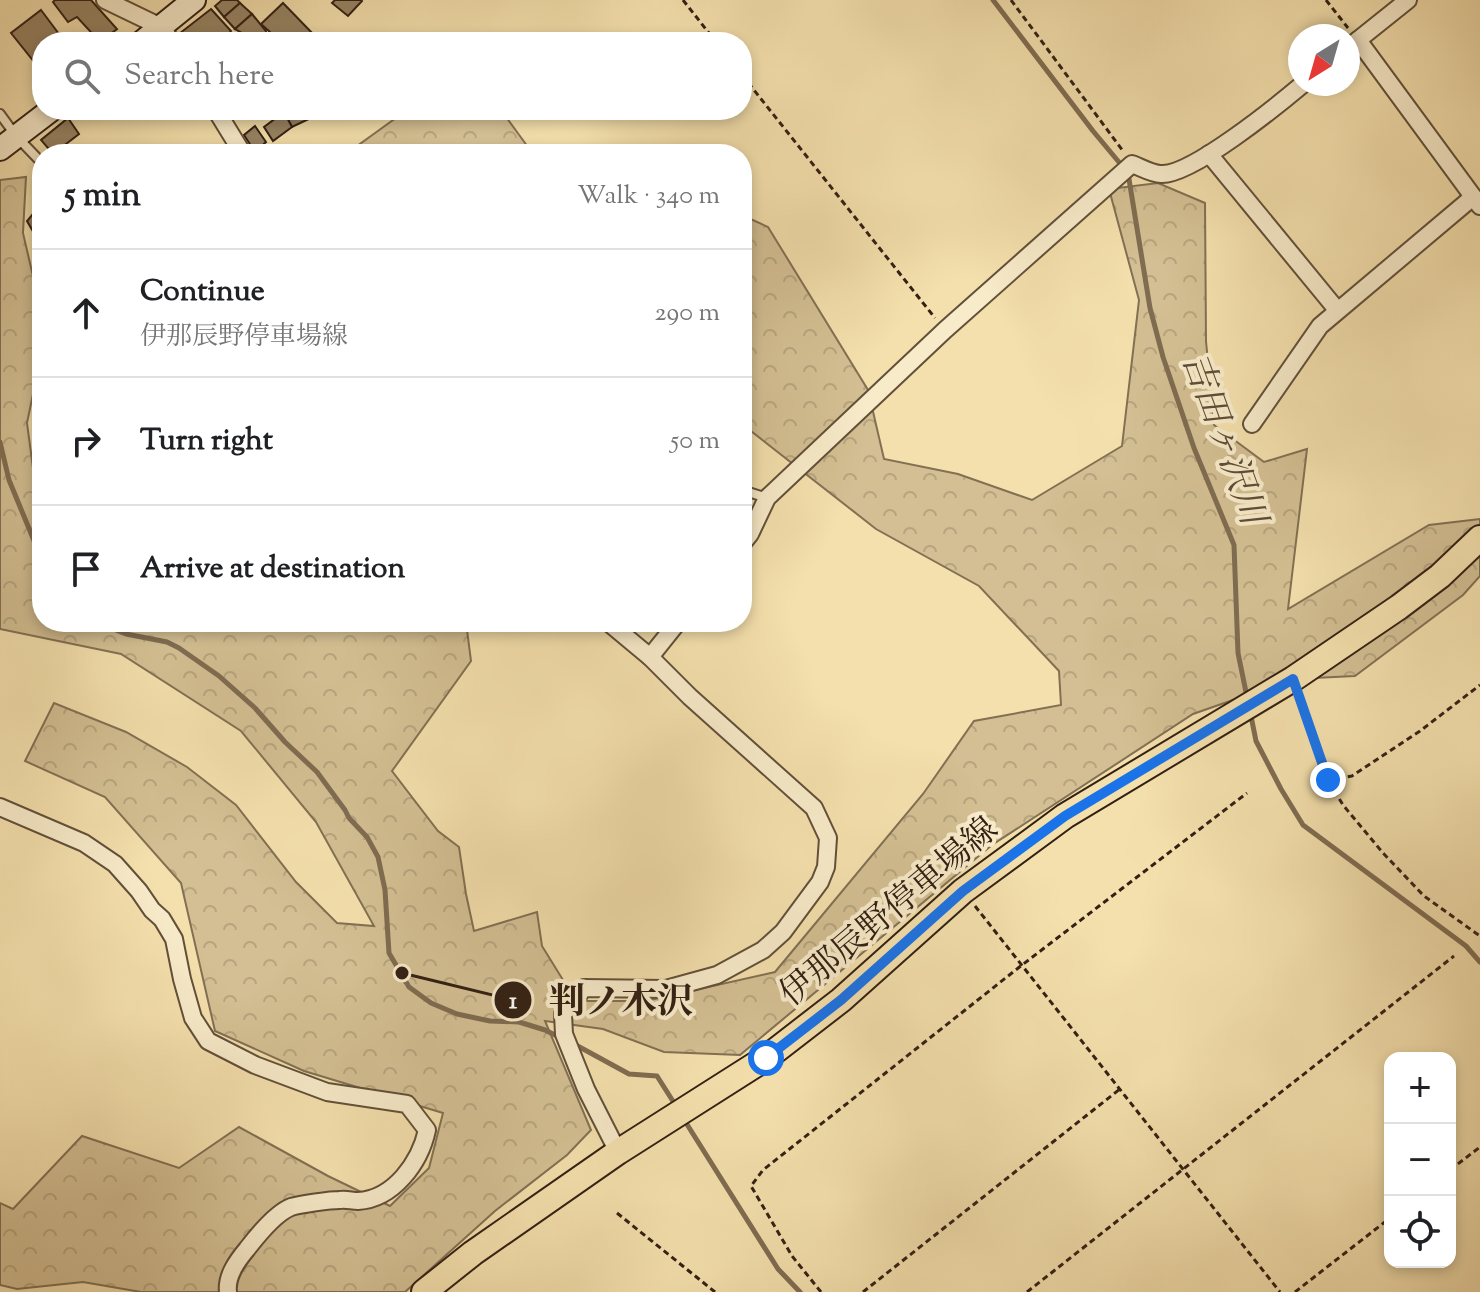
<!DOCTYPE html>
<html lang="en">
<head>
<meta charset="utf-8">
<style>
  :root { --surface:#fff; --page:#f2f2f2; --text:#202124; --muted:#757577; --line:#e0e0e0 }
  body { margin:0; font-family:"Sorts Mill Goudy","Noto Serif JP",serif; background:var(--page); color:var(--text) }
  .controls { position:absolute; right:24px; bottom:24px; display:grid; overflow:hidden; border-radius:16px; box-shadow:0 4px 12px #0003 }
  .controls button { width:72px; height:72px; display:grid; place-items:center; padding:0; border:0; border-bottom:2px solid var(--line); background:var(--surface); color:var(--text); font:40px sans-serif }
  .compass { position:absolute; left:1288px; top:24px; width:72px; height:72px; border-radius:50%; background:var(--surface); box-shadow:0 4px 12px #0003; rotate:217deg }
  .stop { position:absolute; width:24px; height:24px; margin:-18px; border:6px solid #1a73e8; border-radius:50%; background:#fff }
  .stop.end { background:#1a73e8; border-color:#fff; box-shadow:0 2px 8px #0008 }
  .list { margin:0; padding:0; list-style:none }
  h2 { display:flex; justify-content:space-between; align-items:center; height:104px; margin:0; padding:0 32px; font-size:34px }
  h2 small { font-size:26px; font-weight:400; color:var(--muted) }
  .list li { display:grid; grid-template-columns:52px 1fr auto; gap:24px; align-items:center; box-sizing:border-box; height:128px; padding:0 32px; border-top:2px solid var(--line) }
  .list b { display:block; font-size:30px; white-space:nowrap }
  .list p { margin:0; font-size:26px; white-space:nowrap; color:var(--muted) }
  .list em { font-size:26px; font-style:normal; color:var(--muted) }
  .icon { flex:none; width:44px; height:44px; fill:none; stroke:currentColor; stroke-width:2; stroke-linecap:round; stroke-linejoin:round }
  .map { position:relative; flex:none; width:1480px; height:1292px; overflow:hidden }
  .search { position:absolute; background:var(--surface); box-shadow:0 4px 12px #0003; left:32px; top:32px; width:720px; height:88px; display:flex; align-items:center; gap:20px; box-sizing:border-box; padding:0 28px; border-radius:32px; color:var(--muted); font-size:30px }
  .panel { position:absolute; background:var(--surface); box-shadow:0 4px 12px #0003; left:32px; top:144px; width:720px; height:488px; border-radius:32px }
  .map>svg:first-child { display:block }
  .forest { fill:url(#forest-crowns); stroke:#827054; stroke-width:2 }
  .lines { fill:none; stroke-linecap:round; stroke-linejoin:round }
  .stream { stroke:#7f6c51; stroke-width:5 }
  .building { fill:#978464; stroke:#322014; stroke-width:2 }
  .lane-casing { stroke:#62503a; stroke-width:12 }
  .street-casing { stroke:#62503a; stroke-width:20 }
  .secondary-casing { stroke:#322014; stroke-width:26 }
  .primary-casing { stroke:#322014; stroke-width:28 }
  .path { stroke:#322014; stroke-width:3; stroke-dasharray:6 4; stroke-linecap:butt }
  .lane { stroke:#f8ebca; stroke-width:8 }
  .street { stroke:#f8ebca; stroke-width:16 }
  .secondary { stroke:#f8ebca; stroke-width:22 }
  .primary { stroke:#f4e0ad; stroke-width:24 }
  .route { stroke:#1a73e8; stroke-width:10 }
  .labels { text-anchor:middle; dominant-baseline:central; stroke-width:8; stroke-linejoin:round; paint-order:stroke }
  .street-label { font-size:34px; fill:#322014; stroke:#f8ebca }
  .water-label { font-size:36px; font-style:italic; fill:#5f4c37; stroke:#f8ebca }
  .leader { fill:none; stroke:#322014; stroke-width:3 }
  .callout-dot { fill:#322014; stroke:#f8ebca; stroke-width:3 }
  .mark-label { font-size:24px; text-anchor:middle; font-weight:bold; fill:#fff }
  .callout-label { font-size:36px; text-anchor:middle; font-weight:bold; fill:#322014; stroke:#f8ebca; stroke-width:8; stroke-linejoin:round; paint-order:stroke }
</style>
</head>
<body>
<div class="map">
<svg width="1480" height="1292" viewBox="0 0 1480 1292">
  <defs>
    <pattern id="forest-crowns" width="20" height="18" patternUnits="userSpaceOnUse" patternTransform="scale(2)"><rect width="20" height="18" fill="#d3bf93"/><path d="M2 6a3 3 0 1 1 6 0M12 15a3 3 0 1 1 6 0" fill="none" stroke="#b6a47e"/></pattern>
  </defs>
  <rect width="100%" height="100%" fill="#f4e0ad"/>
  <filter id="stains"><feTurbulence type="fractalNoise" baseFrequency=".0025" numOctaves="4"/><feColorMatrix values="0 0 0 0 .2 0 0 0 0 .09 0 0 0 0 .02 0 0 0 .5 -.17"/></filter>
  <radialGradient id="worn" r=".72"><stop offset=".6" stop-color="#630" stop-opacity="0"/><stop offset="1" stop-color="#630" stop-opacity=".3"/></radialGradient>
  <!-- forest -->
  <g class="forest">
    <path d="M407,110H501L533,154H346Z"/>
    <path d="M26,177L23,233L42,315V351L27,423L42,535V622H466L471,661L392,771L438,831L459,847L466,894L474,931L537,912L542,946L576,1001H646L775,972L923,794L974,721L1061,705L1059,671L979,586L876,529L742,424V215L768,227L868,390L884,459L958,474L1032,500L1122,446L1139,300L1109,189L1158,183L1205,203L1206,341L1214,425L1264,462L1307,449L1288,609L1429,525L1480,519V576L1463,595L1355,676L1293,679L1193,714L992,845L740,1055L664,1052L603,1029L545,1021L591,1130L567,1155L495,1211L405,1292H141L83,1282L17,1289L0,1285V1203L13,1209L82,1136L179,1168L239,1127L328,1176L390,1206L429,1168L443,1113L304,1071L215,1031L181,883L105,797L25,761L54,703L126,732L187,767L236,805L296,882L337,923L374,926L316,822L241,731L121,654L0,629V180Z"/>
  </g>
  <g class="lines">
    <!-- stream -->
    <g class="stream">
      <path d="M993,0L1093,131L1128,173L1150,308L1163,357L1194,448L1234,545L1238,653L1247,697"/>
      <path d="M0,442L9,480L42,560"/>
      <path d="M96,622L126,634L167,642L179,648L219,676L255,708L285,742L317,772L345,810L349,818L367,837L378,857L385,890L389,953L409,987L431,1003L457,1014L490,1021L519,1022L545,1030L561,1038"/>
      <path d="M1250,711L1256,741L1281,789L1303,825L1466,946L1480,962"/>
      <path d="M574,1044L629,1074L657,1076L676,1106"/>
      <path d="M683,1118L778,1269L800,1292"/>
    </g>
  </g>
  <!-- building -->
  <g class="building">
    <path d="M55,0H91L117,29L100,42L77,17L68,22L53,2Z"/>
    <path d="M222,0H237L240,3L224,17L215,6Z"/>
    <path d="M335,0H361L362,1L348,16L332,3Z"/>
    <path d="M240,3L252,14L235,29L224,17Z"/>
    <path d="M283,3L316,37L311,42H281L261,24Z"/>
    <path d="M211,9L231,31L222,42H184L175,37Z"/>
    <path d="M41,10L65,42H42V65L39,68L11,33Z"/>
    <path d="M252,14L266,31L265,42H258L235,29Z"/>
    <path d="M289,110H311L315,116L292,127L284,112Z"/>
    <path d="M284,112L292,127L273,141L264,127Z"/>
    <path d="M68,118L79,134L53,154L41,140Z"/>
    <path d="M255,126L266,142L255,152L244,135Z"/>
    <path d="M42,203V237L38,240L27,221Z"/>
  </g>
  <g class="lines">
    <!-- lane casing -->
    <g class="lane-casing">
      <g id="lane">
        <path d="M0,114L16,136L42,163"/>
        <path d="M742,490L767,498"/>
      </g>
    </g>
    <!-- street casing -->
    <g class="street-casing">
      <g id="street">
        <path d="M105,0L161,27L172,42"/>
        <path d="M1358,40L1480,206"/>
        <path d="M1348,48L1408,0"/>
        <path d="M216,110L243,154"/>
        <path d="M1209,154L1333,305"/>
        <path d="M1252,424L1320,326L1473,197"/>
        <path d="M742,544L750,534L767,498L945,330L1132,164C1140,167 1152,174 1161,174C1191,176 1278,105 1303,84"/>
        <path d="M608,622L650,657L690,697L814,808L828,838L826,867L820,882L783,932L763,950L717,975L666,989L584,988L563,1014L564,1034L586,1089L618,1152"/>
        <path d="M650,657L678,622"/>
        <path d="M0,807L84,843L115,864L139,891L152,910L162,919L174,939L182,979L193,1018L208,1041L255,1065L327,1092L407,1104L427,1130C420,1162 394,1199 358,1201C352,1201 346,1199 340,1200C330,1200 301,1204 291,1207C276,1213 257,1236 247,1249C237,1261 226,1276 228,1292"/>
      </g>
    </g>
    <!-- secondary casing -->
    <g class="secondary-casing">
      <g id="secondary">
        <path d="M142,42L194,0"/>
        <path d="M0,149L51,110"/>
      </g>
    </g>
    <!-- primary casing -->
    <g class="primary-casing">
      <path id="primary" d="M424,1292L473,1253L618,1152L766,1058L841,1000L963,891L1065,816L1293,679L1399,607L1440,576L1480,538"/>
    </g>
    <!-- path -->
    <g class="path">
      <path d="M683,0L716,42"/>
      <path d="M1011,0L1123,151"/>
      <path d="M1326,0L1348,28"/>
      <path d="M742,75L935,318"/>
      <path d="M1299,697L1328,780L1343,805L1383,853L1424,896L1480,936"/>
      <path d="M1328,780L1352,776L1420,731L1480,685"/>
      <path d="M975,906L1280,1292"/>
      <path d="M1450,1170L1480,1147"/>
      <path d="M617,1213L715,1292"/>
      <path d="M821,1292L792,1256L751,1186L763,1170L1022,965L1247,793"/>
      <path d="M863,1292L1120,1089"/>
      <path d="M1027,1292L1454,956"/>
      <path d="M1295,1292L1390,1218"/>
    </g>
    <!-- lane -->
    <use href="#lane" class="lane"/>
    <!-- street -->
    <use href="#street" class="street"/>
    <!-- secondary -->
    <use href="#secondary" class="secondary"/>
    <!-- primary -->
    <use href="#primary" class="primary"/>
  </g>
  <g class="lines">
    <!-- route -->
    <path class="route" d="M766,1058L841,1000L963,891L1065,816L1293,679L1328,780"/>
  </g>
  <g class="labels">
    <!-- street labels -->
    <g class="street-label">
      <text transform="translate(890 913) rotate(-40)">伊那辰野停車場線</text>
    </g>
    <!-- water labels -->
    <g class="water-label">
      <text transform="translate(1222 439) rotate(70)">吉田ヶ沢川</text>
    </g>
  </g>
  <!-- callouts -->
  <path class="leader" d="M402 973L513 1000"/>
  <g class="callout-dot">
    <circle cx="402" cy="973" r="8"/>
    <circle cx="513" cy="1000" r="20"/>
  </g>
  <g class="mark-label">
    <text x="513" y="1008">1</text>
  </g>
  <g class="callout-label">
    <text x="621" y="1013">判ノ木沢</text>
  </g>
  <rect width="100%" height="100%" filter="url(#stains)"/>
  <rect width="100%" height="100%" fill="url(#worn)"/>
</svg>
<div class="controls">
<button>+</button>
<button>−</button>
<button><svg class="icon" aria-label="locate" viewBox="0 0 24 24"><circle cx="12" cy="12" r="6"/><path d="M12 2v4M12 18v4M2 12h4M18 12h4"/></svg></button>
</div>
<svg class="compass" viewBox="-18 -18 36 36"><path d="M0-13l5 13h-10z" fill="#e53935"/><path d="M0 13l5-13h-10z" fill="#757577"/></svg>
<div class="stop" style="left:766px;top:1058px"></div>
<div class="stop end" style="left:1328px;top:780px"></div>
<div class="search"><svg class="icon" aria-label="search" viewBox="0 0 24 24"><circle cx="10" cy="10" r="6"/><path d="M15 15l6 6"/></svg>Search here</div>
<section class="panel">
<h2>5 min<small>Walk · 340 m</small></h2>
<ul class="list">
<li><svg class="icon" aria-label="ahead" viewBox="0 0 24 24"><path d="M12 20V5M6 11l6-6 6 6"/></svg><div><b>Continue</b><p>伊那辰野停車場線</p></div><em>290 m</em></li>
<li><svg class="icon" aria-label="right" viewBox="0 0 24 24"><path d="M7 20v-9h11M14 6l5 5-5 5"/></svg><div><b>Turn right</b></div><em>50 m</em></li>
<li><svg class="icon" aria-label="arrive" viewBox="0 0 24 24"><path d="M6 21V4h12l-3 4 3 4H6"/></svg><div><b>Arrive at destination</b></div></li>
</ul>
</section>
</div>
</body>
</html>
